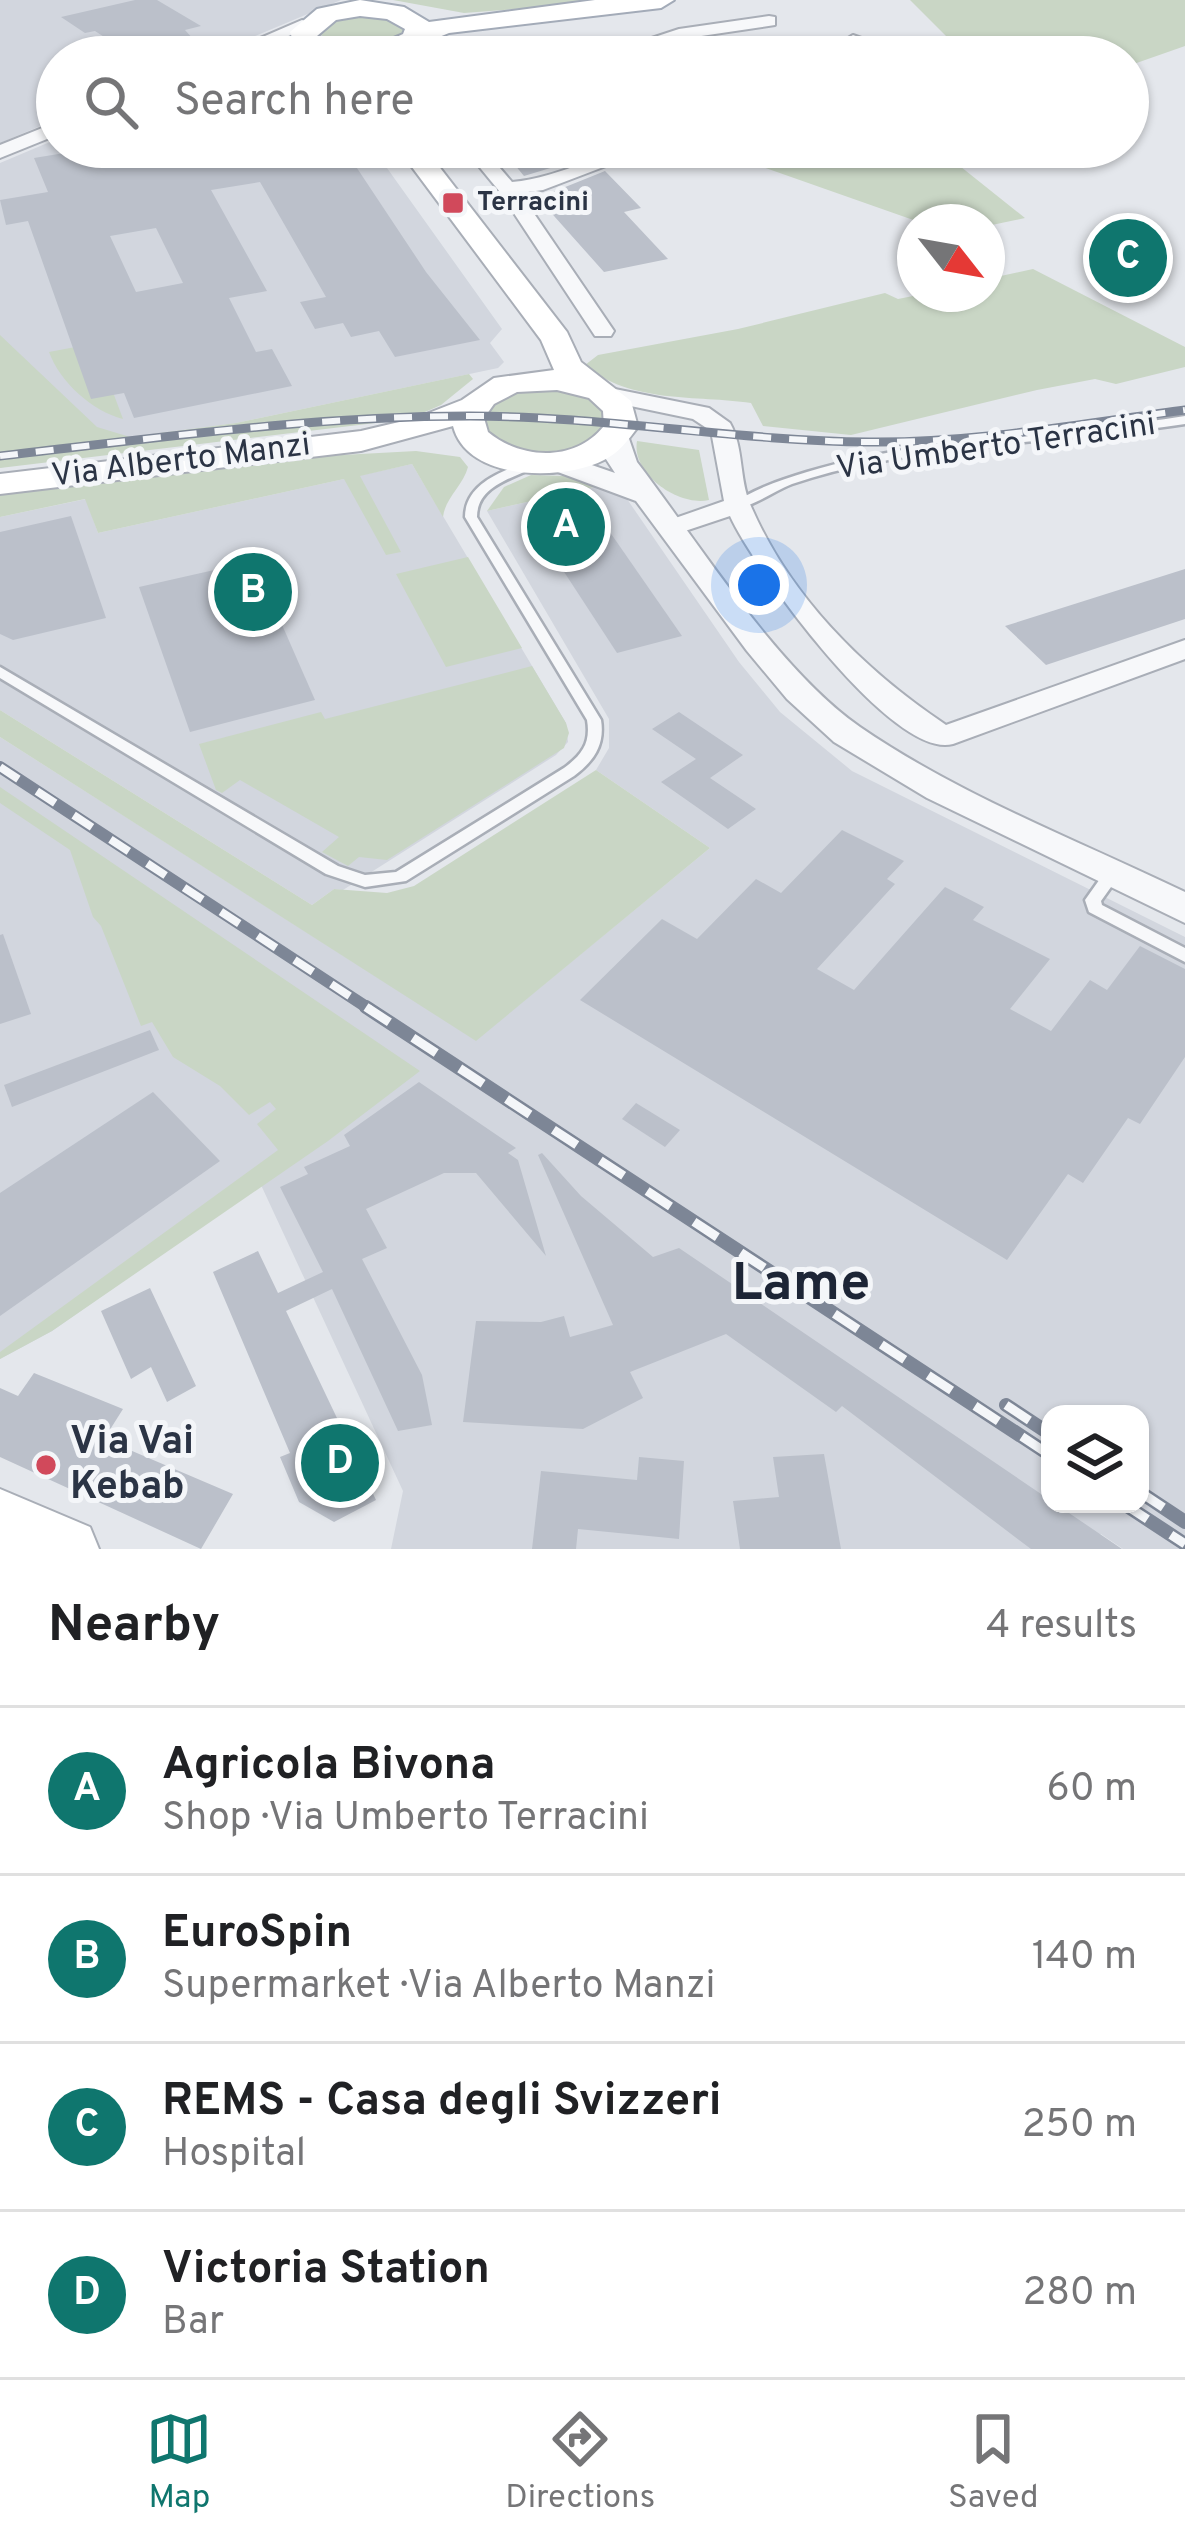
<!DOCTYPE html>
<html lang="en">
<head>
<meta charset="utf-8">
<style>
  :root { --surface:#fff; --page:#f6f6f6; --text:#202124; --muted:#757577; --line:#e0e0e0; --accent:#0f766e }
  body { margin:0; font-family:Overpass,sans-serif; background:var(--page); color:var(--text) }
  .controls { position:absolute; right:36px; bottom:36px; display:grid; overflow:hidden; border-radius:24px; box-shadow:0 3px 9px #0004 }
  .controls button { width:108px; height:108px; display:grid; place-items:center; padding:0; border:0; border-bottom:3px solid var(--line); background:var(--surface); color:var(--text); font:60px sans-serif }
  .compass { position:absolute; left:897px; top:204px; width:108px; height:108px; border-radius:50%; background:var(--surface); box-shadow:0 3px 9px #0004; rotate:121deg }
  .you { position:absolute; left:759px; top:585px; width:42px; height:42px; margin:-30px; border:9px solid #fff; border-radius:50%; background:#1a73e8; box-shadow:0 0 0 18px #1a73e833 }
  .badge { display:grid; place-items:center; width:78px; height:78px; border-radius:50%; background:var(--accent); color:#fff; font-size:39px; font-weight:700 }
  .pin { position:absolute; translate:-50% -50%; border:6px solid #fff; box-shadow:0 3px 12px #0006 }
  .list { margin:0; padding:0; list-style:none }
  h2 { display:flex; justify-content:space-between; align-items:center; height:156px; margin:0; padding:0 48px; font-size:51px }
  h2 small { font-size:39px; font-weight:400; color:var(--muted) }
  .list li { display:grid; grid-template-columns:78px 1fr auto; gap:36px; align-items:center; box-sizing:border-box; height:168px; padding:0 48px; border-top:3px solid var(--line) }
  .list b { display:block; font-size:45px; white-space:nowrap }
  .list p { margin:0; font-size:39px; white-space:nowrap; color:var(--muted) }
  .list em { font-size:39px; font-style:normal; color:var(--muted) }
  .icon { flex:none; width:66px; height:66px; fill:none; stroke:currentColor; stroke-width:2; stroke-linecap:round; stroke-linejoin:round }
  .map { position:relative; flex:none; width:1185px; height:1549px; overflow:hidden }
  .search { position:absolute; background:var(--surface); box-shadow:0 3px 9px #0004; left:36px; right:36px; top:36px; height:132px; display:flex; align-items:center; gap:30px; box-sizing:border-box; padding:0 42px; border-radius:66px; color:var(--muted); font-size:45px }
  .sheet { height:828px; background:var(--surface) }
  nav { display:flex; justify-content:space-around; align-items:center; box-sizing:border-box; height:168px; border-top:3px solid var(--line); background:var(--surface); font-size:33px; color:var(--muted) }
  nav a { display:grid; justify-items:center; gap:6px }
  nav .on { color:var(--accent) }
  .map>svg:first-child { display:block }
  .built { fill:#d2d6de; fill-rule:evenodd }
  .green { fill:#c9d6c5 }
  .building { fill:#bbc0ca; fill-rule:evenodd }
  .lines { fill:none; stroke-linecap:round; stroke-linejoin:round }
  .service-casing { stroke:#a9aeb7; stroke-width:5 }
  .minor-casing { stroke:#a9aeb7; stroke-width:4 }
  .tertiary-casing { stroke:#a9aeb7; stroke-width:4 }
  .secondary-casing { stroke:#a9aeb7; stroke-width:4 }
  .primary-casing { stroke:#a3abb8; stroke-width:4 }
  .service { fill:#f7f8fa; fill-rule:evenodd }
  .minor { fill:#f7f8fa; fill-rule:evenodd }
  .tertiary { fill:#f7f8fa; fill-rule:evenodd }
  .secondary { fill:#fff; fill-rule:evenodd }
  .primary { fill:#fff; fill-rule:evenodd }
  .rail-far2-casing { stroke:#7d8696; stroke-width:9 }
  .rail-far1-casing { stroke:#7d8696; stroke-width:12 }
  .rail-casing { stroke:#7d8696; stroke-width:14 }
  .rail-far2 { stroke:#f4f6f9; stroke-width:6; stroke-dasharray:18; stroke-linecap:butt }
  .rail-far1 { stroke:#f4f6f9; stroke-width:8; stroke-dasharray:22; stroke-linecap:butt }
  .rail { stroke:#f4f6f9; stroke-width:9; stroke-dasharray:28; stroke-linecap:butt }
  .poi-dot { fill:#d1495b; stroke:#f4f6f9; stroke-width:4.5 }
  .labels { text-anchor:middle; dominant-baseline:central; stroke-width:10; stroke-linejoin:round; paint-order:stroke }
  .far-poi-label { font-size:27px; font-weight:bold; fill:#2b3445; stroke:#f4f6f9; text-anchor:start }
  .street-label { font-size:33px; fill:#2b3445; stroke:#f4f6f9 }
  .near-poi-label { font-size:39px; font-weight:bold; fill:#2b3445; stroke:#f4f6f9; text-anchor:start }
  .near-district-label { font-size:54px; font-weight:bold; fill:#1d2536; stroke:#f4f6f9 }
</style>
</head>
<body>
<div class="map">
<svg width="1185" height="1549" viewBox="0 0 1185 1549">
  <rect width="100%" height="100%" fill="#e4e7ec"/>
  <!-- built -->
  <g class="built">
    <path d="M0,0H341L205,57H57V119L0,143Z"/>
    <path d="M57,139V147H372L502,329L490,343L504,362L498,368L236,423L131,437L0,468V163Z"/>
    <path d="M412,464L566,723L568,742L556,755L343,890L334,889L312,905L0,710V517L86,499L98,533Z"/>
    <path d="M603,485L627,499L739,662L780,712L852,771L1185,937V1549H1123L1101,1534L1076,1549H391L403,1491L261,1185L52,1331L0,1359V737L476,1040L710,848L596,770L609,748V719L487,511ZM1050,1414H1140V1504H1050Z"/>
  </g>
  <!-- green -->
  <g class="green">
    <path d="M393,0H631L464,13Z"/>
    <path d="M910,0H1185V46L1128,66V57H908L890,50L946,36Z"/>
    <path d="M357,15L382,16L404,27L403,32C383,51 341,51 320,34L333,20Z"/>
    <path d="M936,147L1025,218L987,226V222H919L746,161L736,166L689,148Z"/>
    <path d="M1033,269L1185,347V367L1116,384L1095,379L1037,390L851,435L763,426L751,403C697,395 630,404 585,365L598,355L738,329L885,293L898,299L923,294H987V279Z"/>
    <path d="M0,335L97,427L130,437L236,423L469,374L473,379L441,405L409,419L0,468Z"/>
    <path d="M107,341L108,379L123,419C92,411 60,382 49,352Z"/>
    <path d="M557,387L591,397L607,416C598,467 509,460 485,427L490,406L518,390Z"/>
    <path d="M637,441L699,450L709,500C679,507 631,474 637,441Z"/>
    <path d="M416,451L460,457L468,467C463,486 445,498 443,517L412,464L360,476L401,552L386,555L344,479L98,533L85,499L0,517V494L305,457Z"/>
    <path d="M531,475L564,476L603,485L487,511L504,487Z"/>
    <path d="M468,557L522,648L446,667L396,574Z"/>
    <path d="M532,666L566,723L569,733L564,748L387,860L359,857L348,866L322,852L339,837L240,780L222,793L216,790L199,744L321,712L325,719Z"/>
    <path d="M0,710L312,905L334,889L387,893L414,886L596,770L710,848L476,1041L0,737Z"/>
    <path d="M0,787L420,1071L328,1141L52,1331L0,1359V1352L278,1150L257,1124L276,1109L270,1102L249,1115L220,1086L173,1057L152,1022L141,1026L101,926L93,917L70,850L0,803Z"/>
  </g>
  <!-- building -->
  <g class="building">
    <path d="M135,0H157L201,26L185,30L193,39L132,55L95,31L85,33L61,17Z"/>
    <path d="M101,147H343L426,272L480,340L395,357L379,331L351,337L343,323L315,329L300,302L326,297L260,182L211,190L267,291L229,298L256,352L272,349L292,386L134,418L124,393L91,399L28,221L6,225L0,200L48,192L34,158ZM156,228L183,283L136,292L110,236Z"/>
    <path d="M500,147H581L590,156L524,176Z"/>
    <path d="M605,171L641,208L624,212L668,259L604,272L538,198Z"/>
    <path d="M71,516L106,618L13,640L0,634V532Z"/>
    <path d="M601,520L614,538L682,636L617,653L540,535Z"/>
    <path d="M254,561L315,700L190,732L139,587Z"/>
    <path d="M1185,569V619L1046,665L1005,626Z"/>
    <path d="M679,712L743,755L710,778L756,809L728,829L661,782L696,759L652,729Z"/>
    <path d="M842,830L904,861L887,879L895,884L817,969L854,990L945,887L984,907L973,920L1050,959L1010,1009L1051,1031L1090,980L1107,990L1140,946L1185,969V1057L1140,1124L1128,1118L1083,1183L1068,1174L1007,1260L580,1000L662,919L697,939L756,879L781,893Z"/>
    <path d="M3,934L31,1014L0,1024V935Z"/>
    <path d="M150,1030L159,1050L12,1107L4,1085Z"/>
    <path d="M419,1082L516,1148L508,1153L518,1160L546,1256L476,1173H444L366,1209L387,1248L362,1259L422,1375L432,1425L398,1431L332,1289L286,1311L376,1500L334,1522L299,1502L280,1457L290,1453L213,1272L258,1251L278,1293L323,1272L280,1187L308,1174L304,1167L350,1146L344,1135Z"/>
    <path d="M153,1092L220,1161L0,1316V1193Z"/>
    <path d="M636,1103L680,1130L665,1147L622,1119Z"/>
    <path d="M542,1153L581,1196L653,1257L679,1248L1122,1549H1031L842,1406L836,1412L726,1334L630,1372L643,1398L583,1429L463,1422L476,1321L541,1322L564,1316L570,1337L613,1325L538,1155Z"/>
    <path d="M150,1288L196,1386L167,1402L151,1367L131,1379L101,1311Z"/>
    <path d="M34,1373L123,1409L104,1439L233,1494L201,1549L0,1457V1388L18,1396Z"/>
    <path d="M824,1454L841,1549H740L733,1501L779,1497L773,1457Z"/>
    <path d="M639,1457L684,1461L679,1539L578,1529L576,1549H532L541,1471L637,1480Z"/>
  </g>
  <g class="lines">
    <!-- service casing -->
    <g class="service-casing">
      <g id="service">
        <path d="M1185,416V424C1081,440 975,442 873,463C845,468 818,475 792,484C773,491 753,508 733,508L731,505C753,489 781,480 807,472C929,435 1060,436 1185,416Z"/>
        <path d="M529,461L533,462V468C510,479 477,487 477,517L601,720C605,745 594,761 574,776L406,881L365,887L326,874L0,678V667L338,866L365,875L396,872L564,768C582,755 591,743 587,720L465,517C465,484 502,471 529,461Z"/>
        <path d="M1113,867L1119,869L1121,873L1101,901L1102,905L1185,948V962L1089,912L1085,900L1107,869Z"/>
      </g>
    </g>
    <!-- minor casing -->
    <g class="minor-casing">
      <g id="minor">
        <path d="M769,16L775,17V25L681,39L621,57H594L679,29Z"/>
        <path d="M302,20L316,24L240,57H216Z"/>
        <path d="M853,35L903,53L906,57H881L847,44L845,40Z"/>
        <path d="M390,44L452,57L384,53V45Z"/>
        <path d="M57,122V135L0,158V145Z"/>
        <path d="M463,147H482L512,182C563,178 605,147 656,147L543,190L520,193L614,331L611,336H595L500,192Z"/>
        <path d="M605,387L709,408L730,423C744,448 739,478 750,504C789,596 864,670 946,725L1185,640V659L953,744C893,761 753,567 730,516L682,532H664L660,527L664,522L724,501L711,431L693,419L597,399V389Z"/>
      </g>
    </g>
    <!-- tertiary casing -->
    <g class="tertiary-casing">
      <path id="tertiary" d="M616,427L626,430L637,462C699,543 777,669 860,727C959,795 1077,840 1185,892V923L927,798L834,742L787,699L747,651L636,501L547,468L542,462L557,453L615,473L602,453V436Z"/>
    </g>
    <!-- secondary casing -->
    <g class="secondary-casing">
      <g id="secondary">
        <path d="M397,147H424L567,332L581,362L631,401L638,427C628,440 619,453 604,460C564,481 467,482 453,426L361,451L0,494V474L361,431L416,418L462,400L494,378L554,370L541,340ZM557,390L589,398L603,411L604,426C575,462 522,460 488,432L484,418L494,404L517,392Z"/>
        <path d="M0,1489L90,1527L99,1549H0Z"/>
      </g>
    </g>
    <!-- primary casing -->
    <g class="primary-casing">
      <path id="primary" d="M595,0H674L661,8L449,33L390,57H319L295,46L290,32L317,9L360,0L404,7L429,22ZM360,16L387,19L405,29L403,34C376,47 345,48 317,36L336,20Z"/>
    </g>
    <!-- service -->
    <use href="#service" class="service"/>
    <!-- minor -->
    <use href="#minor" class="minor"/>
    <!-- tertiary -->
    <use href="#tertiary" class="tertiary"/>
    <!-- secondary -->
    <use href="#secondary" class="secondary"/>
    <!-- primary -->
    <use href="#primary" class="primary"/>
    <!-- rail-far2 casing -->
    <g class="rail-far2-casing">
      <path id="rail-far2" d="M0,456C156,438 313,416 470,416C604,416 736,441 869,442C975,443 1080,424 1185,410"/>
    </g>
    <!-- rail-far1 casing -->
    <g class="rail-far1-casing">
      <path id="rail-far1" d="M0,767L371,1010"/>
    </g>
    <!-- rail casing -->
    <g class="rail-casing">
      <g id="rail">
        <path d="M366,1007L1050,1455"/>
        <path d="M1006,1405L1050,1434"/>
        <path d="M1140,1492L1185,1522"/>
        <path d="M1124,1504L1185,1544"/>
      </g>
    </g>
    <!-- rail-far2 -->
    <use href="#rail-far2" class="rail-far2"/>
    <!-- rail-far1 -->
    <use href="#rail-far1" class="rail-far1"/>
    <!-- rail -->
    <use href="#rail" class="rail"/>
  </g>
  <!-- markers -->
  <g class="poi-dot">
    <rect x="441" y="191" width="24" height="24" rx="6"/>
    <circle cx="46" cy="1465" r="12"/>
  </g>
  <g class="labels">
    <!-- far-poi labels -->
    <g class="far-poi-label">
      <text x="477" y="203">Terracini</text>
    </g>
    <!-- street labels -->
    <g class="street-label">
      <text transform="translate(996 448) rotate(-8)">Via Umberto Terracini</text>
      <text transform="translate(181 462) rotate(-7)">Via Alberto Manzi</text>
    </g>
    <!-- near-poi labels -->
    <g class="near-poi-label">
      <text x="70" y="1443">Via Vai<tspan x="70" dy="45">Kebab</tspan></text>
    </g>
    <!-- near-district labels -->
    <g class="near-district-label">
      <text x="801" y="1285">Lame</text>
    </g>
  </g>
</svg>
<div class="controls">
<button><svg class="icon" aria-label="layers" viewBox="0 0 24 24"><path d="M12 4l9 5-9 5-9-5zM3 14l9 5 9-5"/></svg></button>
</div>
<svg class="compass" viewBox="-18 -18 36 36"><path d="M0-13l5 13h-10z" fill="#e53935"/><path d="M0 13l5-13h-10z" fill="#757577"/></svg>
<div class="you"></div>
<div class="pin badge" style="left:566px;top:527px">A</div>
<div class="pin badge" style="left:253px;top:592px">B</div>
<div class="pin badge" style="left:1128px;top:258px">C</div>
<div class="pin badge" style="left:340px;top:1463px">D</div>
<div class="search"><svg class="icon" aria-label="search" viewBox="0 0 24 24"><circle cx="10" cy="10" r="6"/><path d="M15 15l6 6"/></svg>Search here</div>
</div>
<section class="sheet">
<h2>Nearby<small>4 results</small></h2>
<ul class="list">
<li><span class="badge">A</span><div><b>Agricola Bivona</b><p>Shop · Via Umberto Terracini</p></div><em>60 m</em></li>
<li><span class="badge">B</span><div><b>EuroSpin</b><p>Supermarket · Via Alberto Manzi</p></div><em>140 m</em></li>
<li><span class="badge">C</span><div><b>REMS - Casa degli Svizzeri</b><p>Hospital</p></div><em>250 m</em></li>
<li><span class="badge">D</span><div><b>Victoria Station</b><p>Bar</p></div><em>280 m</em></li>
</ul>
</section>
<nav>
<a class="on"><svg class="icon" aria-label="map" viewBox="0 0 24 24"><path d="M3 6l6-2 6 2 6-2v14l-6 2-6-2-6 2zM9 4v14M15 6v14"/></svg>Map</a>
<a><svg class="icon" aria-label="directions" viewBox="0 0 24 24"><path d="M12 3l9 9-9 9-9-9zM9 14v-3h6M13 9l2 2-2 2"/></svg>Directions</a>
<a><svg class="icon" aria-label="saved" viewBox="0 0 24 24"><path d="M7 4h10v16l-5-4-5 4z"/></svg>Saved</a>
</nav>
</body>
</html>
